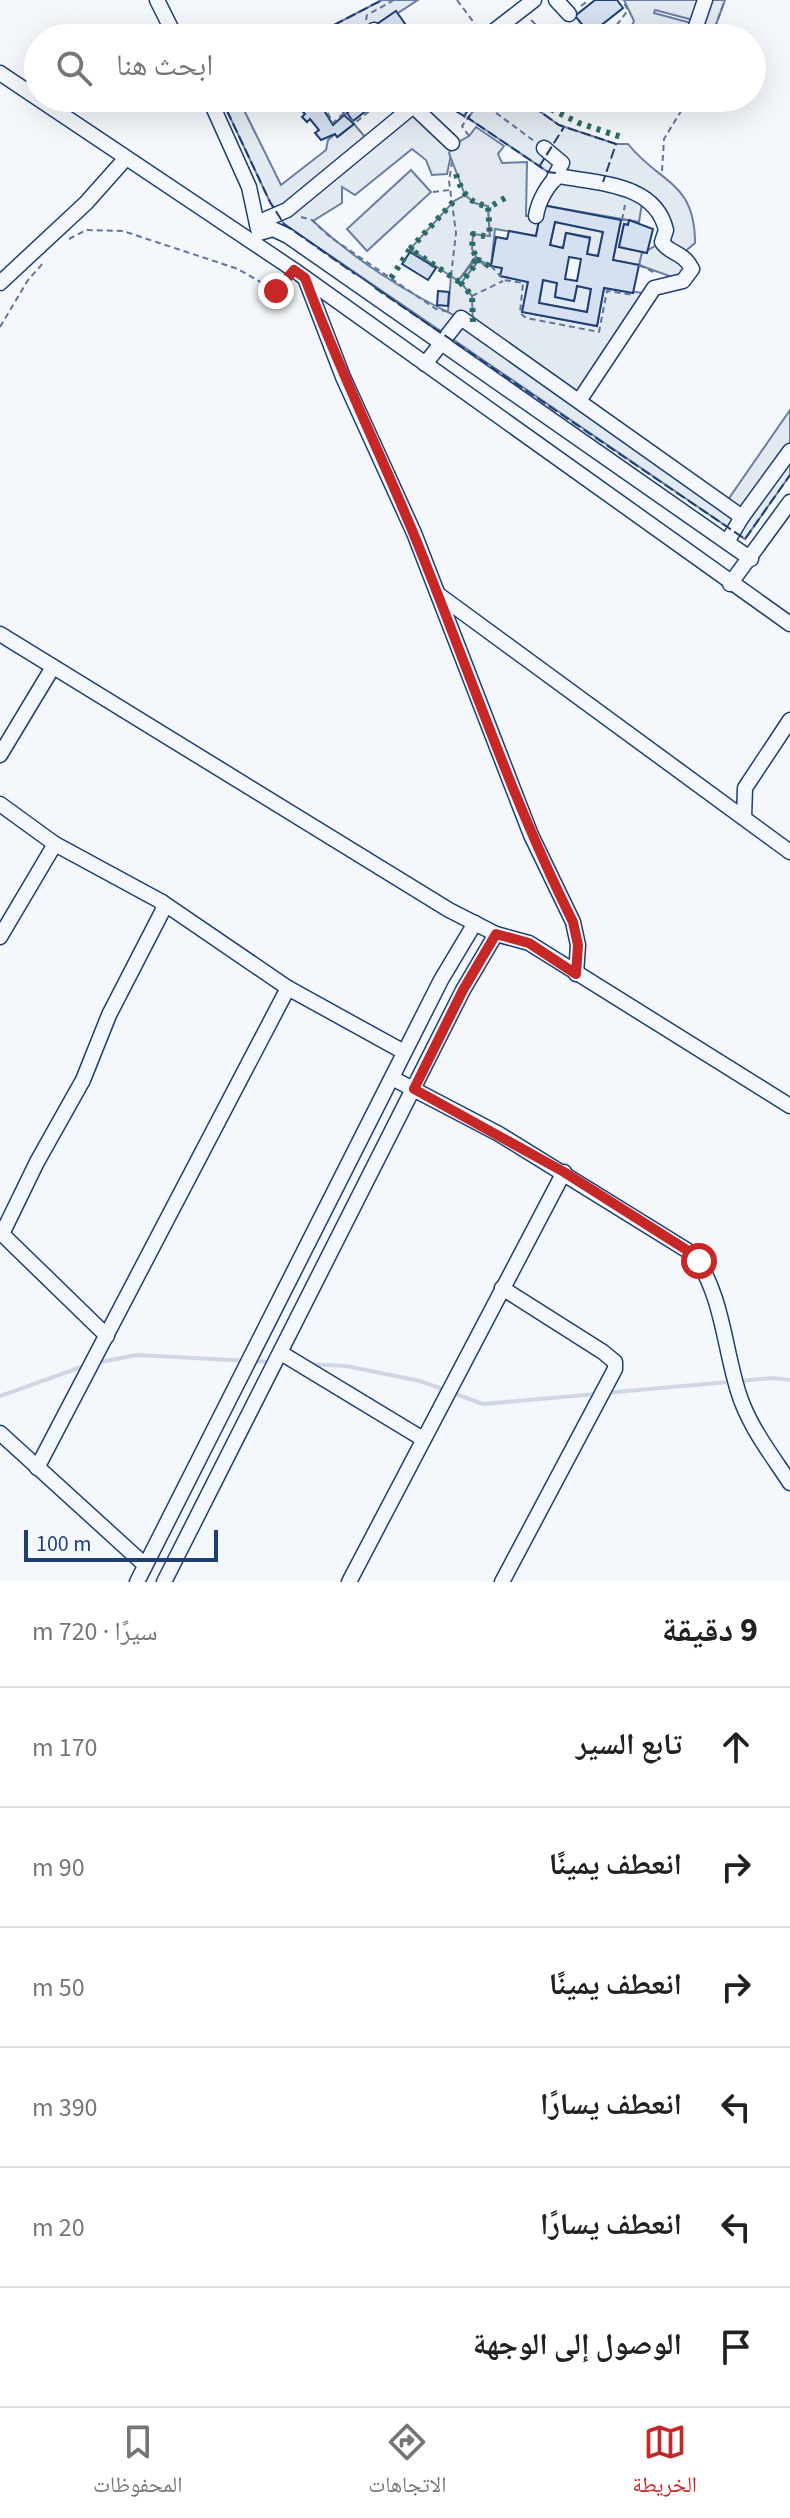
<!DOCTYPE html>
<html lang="ar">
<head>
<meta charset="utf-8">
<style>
  :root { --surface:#fff; --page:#f2f2f2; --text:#202124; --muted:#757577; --line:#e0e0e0; --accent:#c62828 }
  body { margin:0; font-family:"Source Sans 3","Noto Naskh Arabic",sans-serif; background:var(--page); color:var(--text); direction:rtl }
  .scale { position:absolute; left:24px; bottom:20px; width:194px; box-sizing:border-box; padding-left:8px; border:4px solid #1d3f73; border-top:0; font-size:22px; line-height:28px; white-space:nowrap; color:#1d3f73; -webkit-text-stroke:6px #f4f7fb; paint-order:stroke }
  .stop { position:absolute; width:24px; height:24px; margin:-18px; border:6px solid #c62828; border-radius:50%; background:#fff }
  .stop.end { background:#c62828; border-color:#fff; box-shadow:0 2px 8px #0008 }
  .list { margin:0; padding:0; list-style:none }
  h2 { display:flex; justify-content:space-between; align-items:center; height:104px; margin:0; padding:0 32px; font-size:34px }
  h2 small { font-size:26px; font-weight:400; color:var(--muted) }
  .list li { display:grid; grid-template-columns:52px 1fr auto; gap:24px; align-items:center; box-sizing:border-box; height:120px; padding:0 32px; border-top:2px solid var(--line) }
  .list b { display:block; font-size:30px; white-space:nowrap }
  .list em { font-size:26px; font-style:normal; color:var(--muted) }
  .icon { flex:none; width:44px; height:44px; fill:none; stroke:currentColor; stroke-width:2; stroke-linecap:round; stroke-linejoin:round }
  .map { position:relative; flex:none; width:790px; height:1582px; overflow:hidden; direction:ltr }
  .search { position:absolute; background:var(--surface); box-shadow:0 8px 32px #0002; left:24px; right:24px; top:24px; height:88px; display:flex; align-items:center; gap:20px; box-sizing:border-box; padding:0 28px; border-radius:44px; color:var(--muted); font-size:30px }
  .sheet { height:824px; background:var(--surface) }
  nav { display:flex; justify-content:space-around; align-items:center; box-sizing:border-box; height:112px; border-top:2px solid var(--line); background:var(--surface); font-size:22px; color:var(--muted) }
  nav a { display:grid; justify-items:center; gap:4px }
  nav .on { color:var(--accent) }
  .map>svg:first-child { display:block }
  .green { fill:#e3e9f0; stroke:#687fa3; stroke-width:2 }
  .parking { fill:#e3e8f0; stroke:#687fa3; stroke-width:2 }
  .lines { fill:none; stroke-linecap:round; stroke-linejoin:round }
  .stream { stroke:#cfd7e4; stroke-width:4 }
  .building { fill:#d5e0f0; stroke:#1d3f73; stroke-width:2; fill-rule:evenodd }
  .minor-casing { stroke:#1d3f73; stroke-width:17 }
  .path { stroke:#5e769c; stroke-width:2; stroke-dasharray:6 4; stroke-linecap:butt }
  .minor { stroke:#f4f7fb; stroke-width:14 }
  .hedge { stroke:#2c6c60; stroke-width:6; stroke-dasharray:4 6; stroke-linecap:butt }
  .fence { stroke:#1d3f73; stroke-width:2; stroke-dasharray:10 4; stroke-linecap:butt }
  .route { stroke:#c62828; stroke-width:10 }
</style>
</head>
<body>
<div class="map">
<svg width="790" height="1582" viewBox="0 0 790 1582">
  <rect width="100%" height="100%" fill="#f4f7fb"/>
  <!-- green -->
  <g class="green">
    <path d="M382,0H418L359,38H309Z"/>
    <path d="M699,0L693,20L655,10L654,13L691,23L687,38H627L634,21L624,0Z"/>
    <path d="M705,0H725L711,38H692Z"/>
    <path d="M221,98H230L234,106L241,104L281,185L326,150L328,140L335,134L338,137L354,124L370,143L413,107L393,98H412L453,145L447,174L432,175L426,160L412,149L355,195L342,187V203L313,221C355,260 409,295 461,318V283L479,260L484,265L502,268L501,276L528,282L523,312L597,326L604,288L651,294L579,401L725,504L790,410V475L745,539L284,224L270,202Z"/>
    <path d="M483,98H521L559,125L616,144H628C660,184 695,181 695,243L682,254L688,260L683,281L639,265L641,254L662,242L666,230L643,197L639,222L542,205L556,173L548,172L468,118Z"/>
    <path d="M411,170L431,192L367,251L347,229Z"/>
    <path d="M465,195L475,203L488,206L490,237L458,281L410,249L454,201Z"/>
    <path d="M555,222L603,232L598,256L587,254L590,237L566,233L563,248L550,245Z"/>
    <path d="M543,280L557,283L555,297L574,301L577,286L591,289L587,312L539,303Z"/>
  </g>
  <!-- parking -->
  <g class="parking">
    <path d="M476,127L504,146L498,154L502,163L527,162L526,216H540L536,236L495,229L491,266L479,260L461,283L472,296L473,326L448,312L451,276L458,281L477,258L472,249L473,234L490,236L488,206L475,203L465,195L449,153L453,145L469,136Z"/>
    <path d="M621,220H629L628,225L624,224L619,247L642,252L639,265L613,260Z"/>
  </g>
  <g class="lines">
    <!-- stream -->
    <g class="stream">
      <path d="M96,1363L136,1355L271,1362"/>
      <path d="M307,1364L346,1366L420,1381L483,1404L597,1394"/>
      <path d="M605,1393L773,1378L790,1380"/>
      <path d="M0,1396L84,1366"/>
    </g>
  </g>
  <!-- building -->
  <g class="building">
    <path d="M595,0H617L623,8L590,34L575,16Z"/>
    <path d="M396,11L413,35L408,38H387L377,24Z"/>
    <path d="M536,28L544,38H523Z"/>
    <path d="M310,98L318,110L322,107L333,125L344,115L354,124L337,137L335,134L321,140L315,133L319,130L310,119L307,122L302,117L305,114L298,106Z"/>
    <path d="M373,98L376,103L353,121L347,113L355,106L349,99Z"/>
    <path d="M446,98H477L464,116L442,103Z"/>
    <path d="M542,205L621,220L613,260L639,265L633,293L604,288L597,326L522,312L528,282L500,276L502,268L491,266L496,237L507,239L509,231L536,236ZM555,222L603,232L598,256L587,254L590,238L566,233L563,248L550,245ZM569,257L581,259L577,281L565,279ZM543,280L557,283L555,297L574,301L577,286L591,289L587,312L539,303Z"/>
    <path d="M629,220L653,229L647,253L619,247L624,224L628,225Z"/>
    <path d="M410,252L436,268L428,280L402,264Z"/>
    <path d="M438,291L449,292L448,306L437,305Z"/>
  </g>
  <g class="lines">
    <!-- minor casing -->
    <g class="minor-casing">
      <g id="minor">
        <path d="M157,0L176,38"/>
        <path d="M556,0L569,14"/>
        <path d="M374,30L380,38"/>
        <path d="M485,38L534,0"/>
        <path d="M692,38L705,0"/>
        <path d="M0,73L294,270L790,624"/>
        <path d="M209,98L249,187L258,229"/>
        <path d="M412,98L414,107L452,143"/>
        <path d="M544,148L562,163L554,178"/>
        <path d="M536,216C538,202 548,183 559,176C599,184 655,183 666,230L662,242C669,254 683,251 692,269L683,281L654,288L579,401"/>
        <path d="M257,223L287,210L423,98"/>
        <path d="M259,233L273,229L288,236L751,559"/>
        <path d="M305,278L343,377L414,533L531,835L573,922L578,945L576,974"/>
        <path d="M0,283L86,203L126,158"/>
        <path d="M425,364L461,318L742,517L790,451"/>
        <path d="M727,542L742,517"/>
        <path d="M730,584L790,502"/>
        <path d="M439,595L790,852"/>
        <path d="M0,634L449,910L496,934L529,943L790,1106"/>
        <path d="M0,755L53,667"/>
        <path d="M0,804L55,844L162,902L288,988"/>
        <path d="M744,818L745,788L790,720"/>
        <path d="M0,937L55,844"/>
        <path d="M392,1078L499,1134L693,1254C722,1293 724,1346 738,1391C748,1425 771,1454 790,1483"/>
        <path d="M0,1232L107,1336"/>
        <path d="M2,1234L37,1162L83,1080L109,1015L163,910L162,902"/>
        <path d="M502,1288L603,1352L615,1362V1369L502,1582"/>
        <path d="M281,1353L423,1439"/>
        <path d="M0,1433L145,1565"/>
        <path d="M37,1468L288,988L404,1052"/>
        <path d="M137,1582L441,980L475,923"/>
        <path d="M164,1582L463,990L496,934"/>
        <path d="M349,1582L564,1172"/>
      </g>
    </g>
    <!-- path -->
    <g class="path">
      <path d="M457,0L478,28"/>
      <path d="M581,6L589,0"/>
      <path d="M366,20L367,15L394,0"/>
      <path d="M531,20L550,38"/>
      <path d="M578,24L590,38L607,25L616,26L628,10L622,0"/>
      <path d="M552,38L562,25"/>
      <path d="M711,38L725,0"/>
      <path d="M313,98L318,108L331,98"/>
      <path d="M347,98L353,106L343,112L355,123L379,103L374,98"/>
      <path d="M480,101L534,141"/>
      <path d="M323,104L333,123L344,113"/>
      <path d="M464,118L466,115"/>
      <path d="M469,136L462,126L483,98"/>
      <path d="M662,171L664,139L689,98"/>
      <path d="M433,192L450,190"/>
      <path d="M301,217L312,220L330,237L436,309L449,312"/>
      <path d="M622,220L625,205"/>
      <path d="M69,239L86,230L123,231L238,269L276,291L284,281"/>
      <path d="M639,265L655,273"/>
      <path d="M491,266L504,280L523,283L520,313L526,318L599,332L607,291L634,295"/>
      <path d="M451,276L456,233L449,181L452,162"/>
      <path d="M472,296L503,281"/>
      <path d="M0,327L28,280L44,262"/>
    </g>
    <!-- minor -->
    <use href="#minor" class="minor"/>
    <!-- hedge -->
    <g class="hedge">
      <path d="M533,100L579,123L621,137"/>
      <path d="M456,174C461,191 469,204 488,206L490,237"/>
      <path d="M493,205L505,198"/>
      <path d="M410,249L454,201"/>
      <path d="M473,263L477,258L472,249L473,234L490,237"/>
      <path d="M391,278L410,249L458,281L461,278"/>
      <path d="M473,322L472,296L461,283L479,260L489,266"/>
    </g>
    <!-- fence -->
    <g class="fence">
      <path d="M309,38L382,0"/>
      <path d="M221,98L270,202L284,224L355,274"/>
      <path d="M521,98L559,125L616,144L603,182"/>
      <path d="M470,115L468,118L548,172L556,173"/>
      <path d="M539,167L564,127"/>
      <path d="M375,288L745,539L790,475"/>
    </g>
  </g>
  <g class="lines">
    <!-- route -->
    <path class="route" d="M276,291L294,270L305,278C339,371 384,459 421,552C471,676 513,802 573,922L578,945L576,974L529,943L496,934L463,990L414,1089L564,1172L693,1254L699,1261"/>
  </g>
</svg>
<div class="scale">100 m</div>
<div class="stop" style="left:699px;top:1261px"></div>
<div class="stop end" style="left:276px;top:291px"></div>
<div class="search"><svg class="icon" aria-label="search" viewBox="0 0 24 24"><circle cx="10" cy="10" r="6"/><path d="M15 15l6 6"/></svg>ابحث هنا</div>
</div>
<section class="sheet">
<h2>9 دقيقة<small>سيرًا · 720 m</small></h2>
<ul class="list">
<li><svg class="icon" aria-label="ahead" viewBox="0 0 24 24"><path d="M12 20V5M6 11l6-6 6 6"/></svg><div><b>تابع السير</b></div><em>170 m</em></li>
<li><svg class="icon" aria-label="right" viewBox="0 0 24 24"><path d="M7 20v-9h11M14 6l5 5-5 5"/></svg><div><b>انعطف يمينًا</b></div><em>90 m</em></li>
<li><svg class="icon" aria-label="right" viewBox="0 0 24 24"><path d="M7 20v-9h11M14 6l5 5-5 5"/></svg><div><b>انعطف يمينًا</b></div><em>50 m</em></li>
<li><svg class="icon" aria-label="left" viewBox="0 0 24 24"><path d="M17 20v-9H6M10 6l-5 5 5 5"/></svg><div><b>انعطف يسارًا</b></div><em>390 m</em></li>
<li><svg class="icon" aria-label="left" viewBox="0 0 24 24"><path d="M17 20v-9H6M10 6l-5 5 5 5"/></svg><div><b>انعطف يسارًا</b></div><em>20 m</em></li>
<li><svg class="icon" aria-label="arrive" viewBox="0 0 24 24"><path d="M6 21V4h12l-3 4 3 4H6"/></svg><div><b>الوصول إلى الوجهة</b></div></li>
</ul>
</section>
<nav>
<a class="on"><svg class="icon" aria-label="map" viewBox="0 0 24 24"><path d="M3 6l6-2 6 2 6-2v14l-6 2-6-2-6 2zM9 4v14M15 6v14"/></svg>الخريطة</a>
<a><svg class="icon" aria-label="directions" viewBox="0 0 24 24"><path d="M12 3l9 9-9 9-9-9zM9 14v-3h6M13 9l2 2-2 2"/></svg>الاتجاهات</a>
<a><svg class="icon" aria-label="saved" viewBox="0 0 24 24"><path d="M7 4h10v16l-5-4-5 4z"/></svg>المحفوظات</a>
</nav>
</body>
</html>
